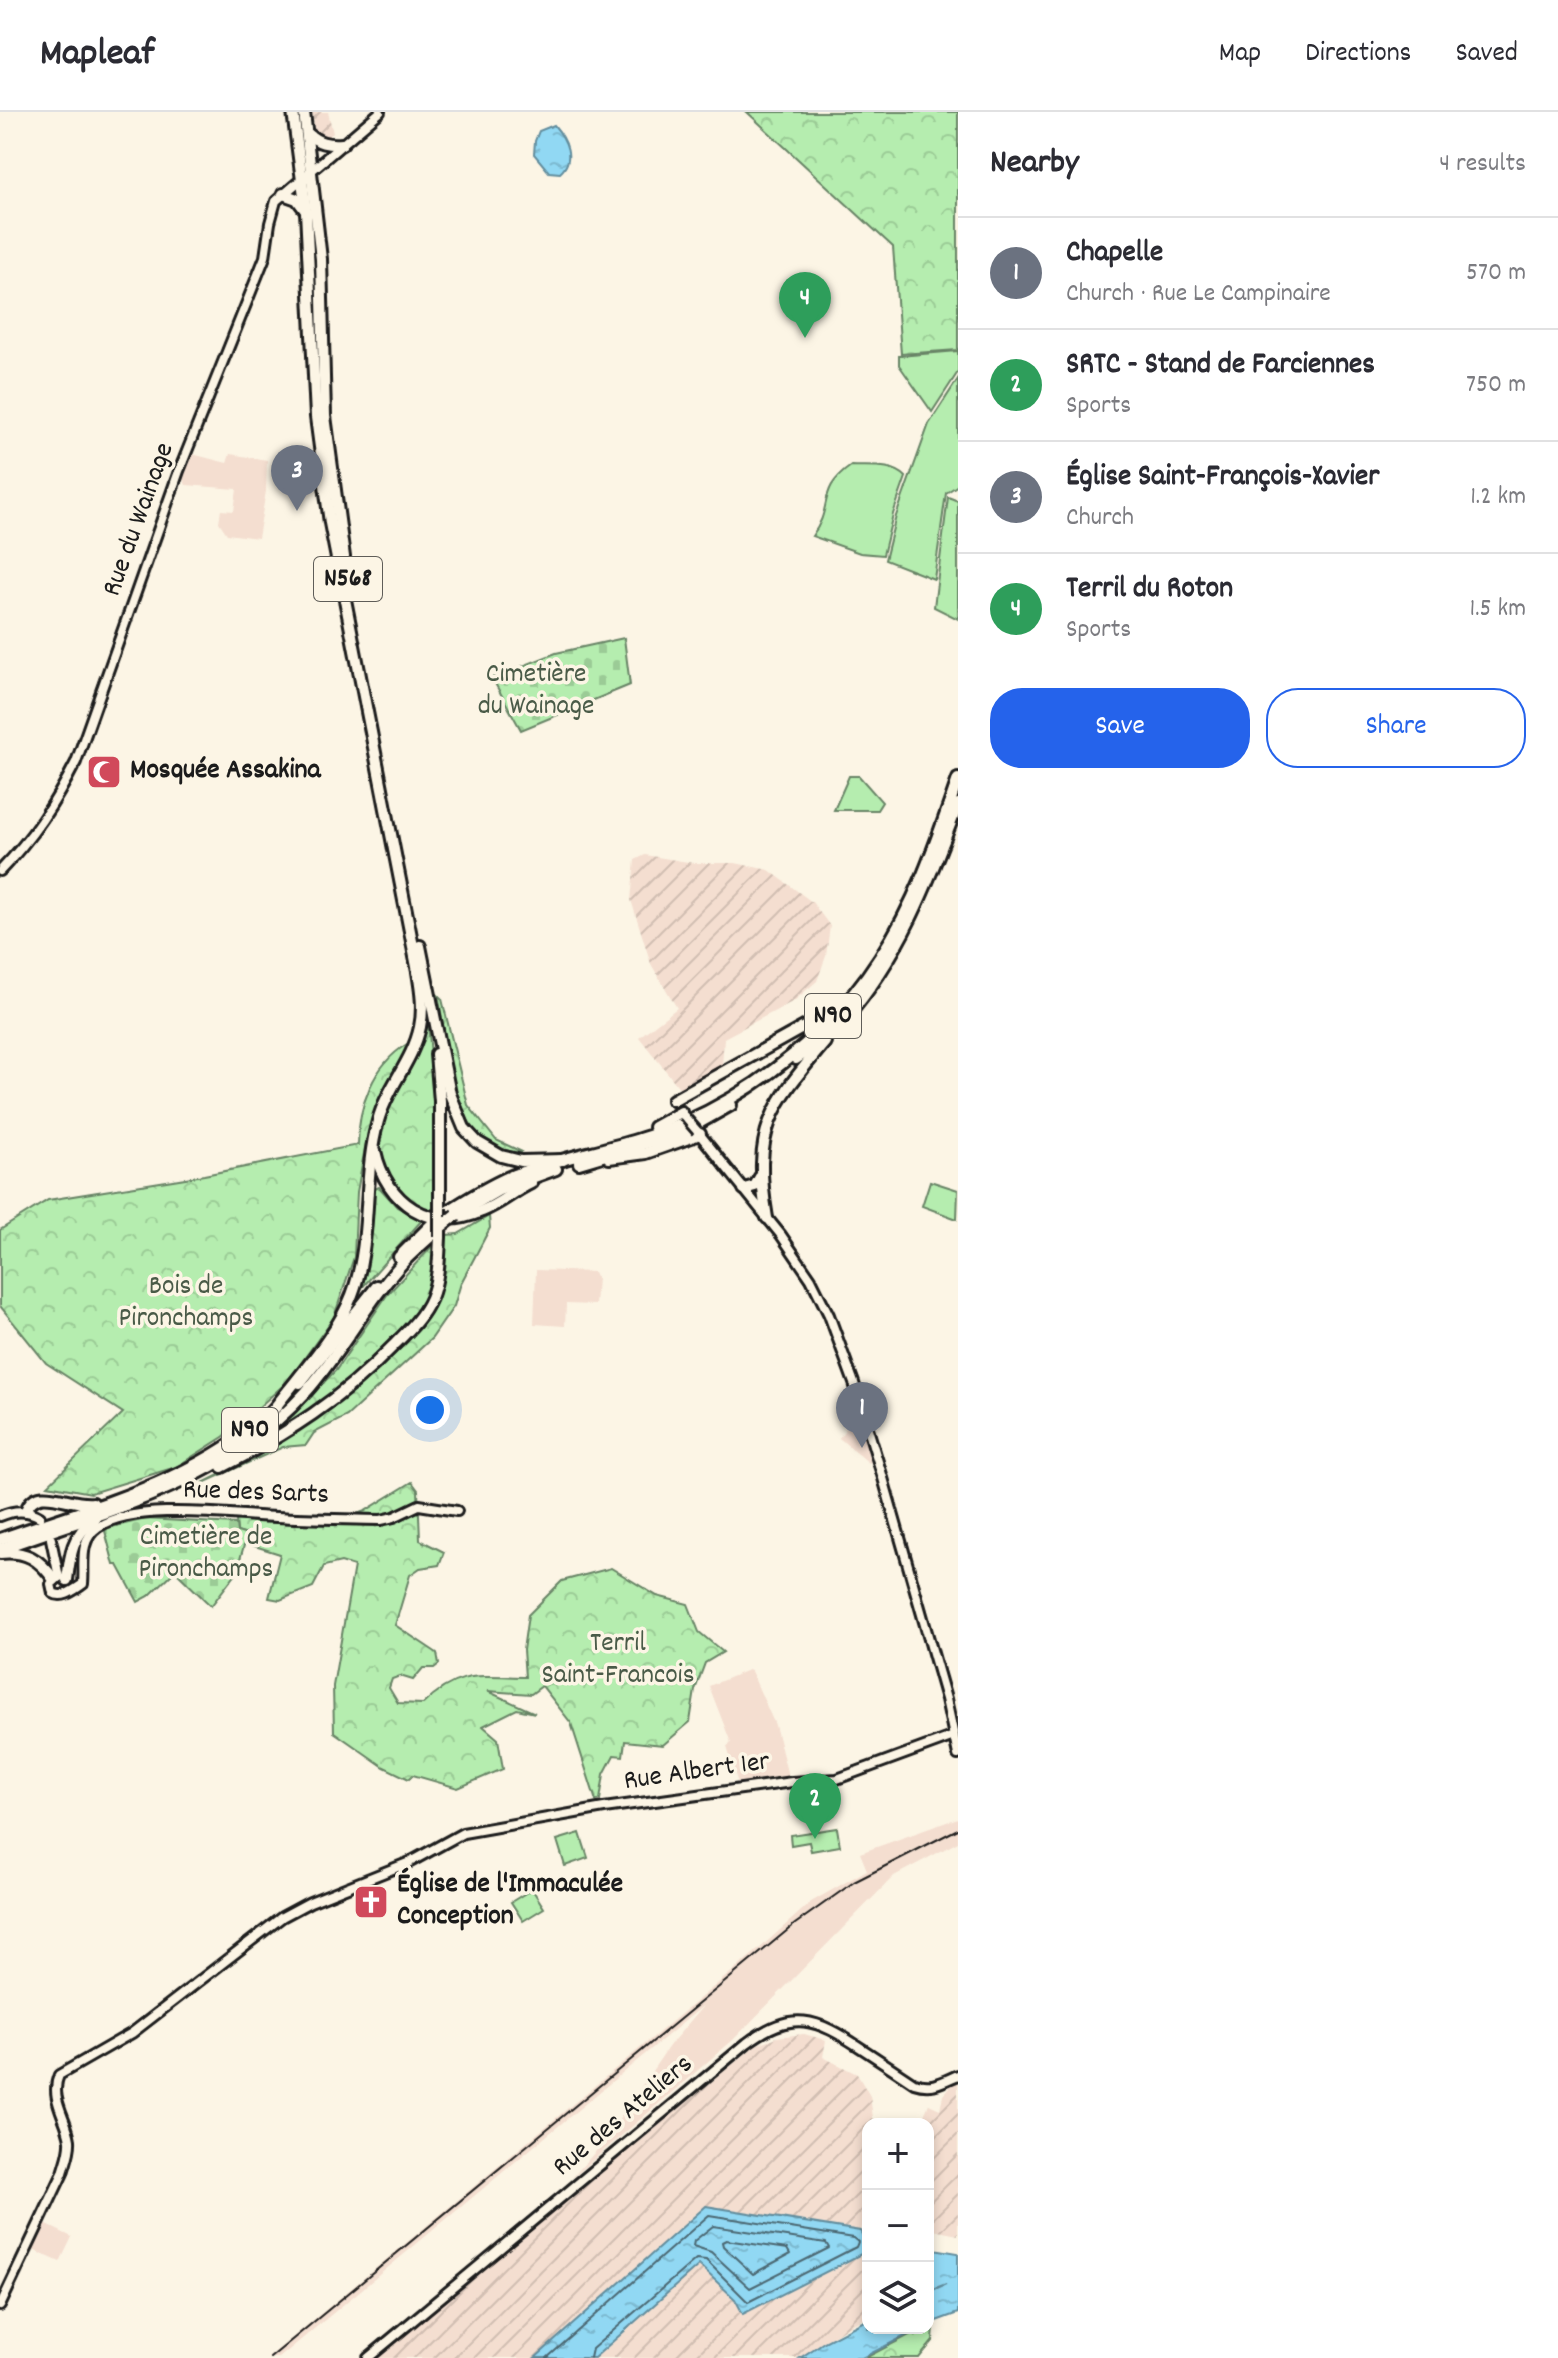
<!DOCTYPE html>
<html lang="en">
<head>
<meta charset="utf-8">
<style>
  :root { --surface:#fff; --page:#f7f7f7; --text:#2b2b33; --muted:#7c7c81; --line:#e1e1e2; --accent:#2563eb }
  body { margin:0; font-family:Dekko,sans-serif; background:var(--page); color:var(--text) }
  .controls { position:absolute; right:24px; bottom:24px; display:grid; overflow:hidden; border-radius:16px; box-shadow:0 4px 12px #0003 }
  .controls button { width:72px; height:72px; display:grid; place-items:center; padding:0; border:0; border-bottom:2px solid var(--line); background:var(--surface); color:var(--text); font:40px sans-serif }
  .you { position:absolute; left:430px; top:1298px; width:28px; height:28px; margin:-20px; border:6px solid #fff; border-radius:50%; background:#1a73e8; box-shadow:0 0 0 12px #1a73e833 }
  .badge { display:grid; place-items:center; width:52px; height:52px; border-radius:50%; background:var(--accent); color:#fff; font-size:26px; font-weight:700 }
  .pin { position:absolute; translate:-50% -66px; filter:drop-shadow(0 2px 4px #0008) }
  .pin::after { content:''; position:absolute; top:42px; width:28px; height:24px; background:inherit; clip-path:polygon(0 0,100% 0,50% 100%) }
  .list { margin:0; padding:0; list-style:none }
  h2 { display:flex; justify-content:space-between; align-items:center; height:104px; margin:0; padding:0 32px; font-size:34px }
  h2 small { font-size:26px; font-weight:400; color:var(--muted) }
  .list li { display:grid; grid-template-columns:52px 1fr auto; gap:24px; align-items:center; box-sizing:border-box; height:112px; padding:0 32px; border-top:2px solid var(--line) }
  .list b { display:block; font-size:30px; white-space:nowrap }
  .list p { margin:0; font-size:26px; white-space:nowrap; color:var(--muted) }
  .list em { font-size:26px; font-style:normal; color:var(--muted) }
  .actions { display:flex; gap:16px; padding:24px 32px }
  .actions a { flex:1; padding:18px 0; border:2px solid var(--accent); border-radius:32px; text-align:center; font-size:28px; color:var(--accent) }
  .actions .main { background:var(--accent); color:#fff }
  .icon { flex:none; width:44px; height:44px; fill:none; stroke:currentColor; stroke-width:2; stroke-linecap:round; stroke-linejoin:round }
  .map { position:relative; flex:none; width:958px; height:2246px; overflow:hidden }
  header { display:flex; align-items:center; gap:48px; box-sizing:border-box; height:112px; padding:0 40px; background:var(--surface); border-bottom:2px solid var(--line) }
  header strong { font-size:38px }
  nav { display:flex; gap:44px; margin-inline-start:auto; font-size:28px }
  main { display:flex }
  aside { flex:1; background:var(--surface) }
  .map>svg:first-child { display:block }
  .built { fill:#f4ded0 }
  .industrial { fill:url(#industrial-furrows) }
  .grass { fill:#b5edaf; stroke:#688466; stroke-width:2 }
  .forest { fill:url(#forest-crowns); stroke:#688466; stroke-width:2 }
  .cemetery { fill:url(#cemetery-stones); stroke:#688466; stroke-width:2 }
  .water { fill:url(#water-ripples); stroke:#628d9d; stroke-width:2 }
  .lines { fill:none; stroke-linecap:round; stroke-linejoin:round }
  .shore { stroke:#4b6772; stroke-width:2 }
  .secondary-casing { stroke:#1c1c1c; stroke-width:14 }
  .highway-casing { stroke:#1c1c1c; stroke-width:16 }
  .secondary { stroke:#fcf5e5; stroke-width:8 }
  .highway { stroke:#fcf5e5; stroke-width:10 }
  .rail { stroke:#1c1c1c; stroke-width:2 }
  .secondary-bridge-casing { stroke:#1c1c1c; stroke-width:14; stroke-linecap:butt }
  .highway-bridge-casing { stroke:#1c1c1c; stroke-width:16; stroke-linecap:butt }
  .secondary-bridge { stroke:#fcf5e5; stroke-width:8 }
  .highway-bridge { stroke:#fcf5e5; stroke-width:10 }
  .labels { text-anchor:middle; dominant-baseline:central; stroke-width:7; stroke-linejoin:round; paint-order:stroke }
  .shield { fill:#fcf5e5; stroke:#5f5d58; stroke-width:2 }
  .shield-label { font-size:26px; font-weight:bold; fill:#1c1c1c }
  .street-label { font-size:28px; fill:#1c1c1c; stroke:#fcf5e5 }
  .park-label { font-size:28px; fill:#4a5b48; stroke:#fcf5e5 }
  .poi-label { font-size:28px; font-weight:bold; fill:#1c1c1c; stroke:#fcf5e5; text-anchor:start }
</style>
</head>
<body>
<header>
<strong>Mapleaf</strong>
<nav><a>Map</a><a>Directions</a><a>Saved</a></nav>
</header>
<main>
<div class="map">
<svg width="958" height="2246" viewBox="0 0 958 2246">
  <defs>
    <pattern id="industrial-furrows" width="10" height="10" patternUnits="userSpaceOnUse" patternTransform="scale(2)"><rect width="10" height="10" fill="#f4ded0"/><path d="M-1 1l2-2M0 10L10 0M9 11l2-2" fill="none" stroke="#d1beb2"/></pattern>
    <pattern id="forest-crowns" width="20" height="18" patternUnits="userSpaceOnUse" patternTransform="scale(2)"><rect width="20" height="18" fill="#b5edaf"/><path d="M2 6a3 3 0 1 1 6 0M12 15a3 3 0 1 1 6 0" fill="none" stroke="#9bcb96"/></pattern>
    <pattern id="cemetery-stones" width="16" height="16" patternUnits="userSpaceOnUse" patternTransform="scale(2)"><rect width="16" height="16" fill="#b5edaf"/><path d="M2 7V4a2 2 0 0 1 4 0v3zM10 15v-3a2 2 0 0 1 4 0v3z" fill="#9bcb96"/></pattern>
    <pattern id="water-ripples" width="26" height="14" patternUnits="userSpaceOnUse" patternTransform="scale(2)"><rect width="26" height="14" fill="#91d8f3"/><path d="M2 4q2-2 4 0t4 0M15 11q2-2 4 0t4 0" fill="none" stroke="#7cb9d0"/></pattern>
  </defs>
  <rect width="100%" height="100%" fill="#fcf5e5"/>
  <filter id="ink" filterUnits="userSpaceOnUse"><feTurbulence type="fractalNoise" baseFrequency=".0125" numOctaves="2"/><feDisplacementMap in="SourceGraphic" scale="16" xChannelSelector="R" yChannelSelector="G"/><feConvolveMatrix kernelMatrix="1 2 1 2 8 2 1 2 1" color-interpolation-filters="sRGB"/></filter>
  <g filter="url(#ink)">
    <!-- built -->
    <g class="built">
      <path d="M192,342L227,351L230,342L267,348L266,379L258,426L227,422L219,410L221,398L234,399L237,377L186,373L182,365Z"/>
      <path d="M536,1158L594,1160L597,1166L595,1193L566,1192L565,1214L534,1212Z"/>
      <path d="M857,1301L871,1350L869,1351L839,1326Z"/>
      <path d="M748,1558L751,1559L775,1613L788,1664L786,1668L739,1675L727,1635L731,1631L709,1574Z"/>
      <path d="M958,1706V1730L894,1764L733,1928L571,2067L603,2031L669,1934L703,1894L279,2246H268L759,1837L811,1790L867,1758L860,1741Z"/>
      <path d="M43,2111L72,2125L60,2150L31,2137Z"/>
    </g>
    <!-- industrial -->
    <g class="industrial">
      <path d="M312,0H328L333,21L317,34Z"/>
      <path d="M645,743L694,751H735L769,758L812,790L830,814L826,844L817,869L794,889L724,926L722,954L681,978L639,925L677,896L651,852L631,788L635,748Z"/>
      <path d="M804,1922L826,1928L823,1945L857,1962L870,1984L874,2012H868V2089L860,2119L706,2094L535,2246H375L756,1933L777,1925Z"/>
      <path d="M955,1969H958V2123L928,2117V2012H920L929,1992L940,1997L943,1983Z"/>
      <path d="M862,2142H868V2205L850,2213L799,2246H594L699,2153L735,2187Z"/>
    </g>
    <!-- grass -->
    <g class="grass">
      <path d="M958,239V260L932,300L899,253V244Z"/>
      <path d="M958,267V373L946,381L934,467L885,448L896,404L929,312Z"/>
      <path d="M851,354C868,355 893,351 906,365L893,402L883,443L860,441L812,424C834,395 816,378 851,354Z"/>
      <path d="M948,385L958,389V507L934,495Z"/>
      <path d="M849,664H859L882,690L877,698H834Z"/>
      <path d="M930,1069L958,1078L957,1107L922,1094Z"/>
      <path d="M837,1716L840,1734L811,1739L809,1730L791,1733L790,1723Z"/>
      <path d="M580,1721L588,1746L565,1754L557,1728Z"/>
      <path d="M532,1777L544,1796L523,1809L511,1790Z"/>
    </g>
    <!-- forest -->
    <g class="forest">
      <path d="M747,0H958V238L901,242L893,135Z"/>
      <path d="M438,883L442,887L468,993L496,1028L522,1040C449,1042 449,935 438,883Z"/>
      <path d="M428,911L434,973V1098L421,1099L396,1081L383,1055L376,1029L390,983Z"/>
      <path d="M407,932L405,941L368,1019L357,1080L354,1145L334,1205L288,1269L231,1320L176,1355L91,1381L48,1373L123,1301L46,1251L0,1194V1118L48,1088L204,1063L358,1033C358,994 373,953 407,932Z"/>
      <path d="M379,1075L397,1095L422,1108L359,1179L366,1155L371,1079Z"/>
      <path d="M489,1104L490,1116L461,1171L454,1194L432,1226L347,1304L314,1321L306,1333L283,1335L203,1371C277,1334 335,1300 395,1242C409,1228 425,1214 434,1195C445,1174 444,1147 446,1123L458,1122Z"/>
      <path d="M434,1132C433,1148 434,1167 428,1182C410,1228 332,1282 293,1312L280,1314L336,1258L387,1183Z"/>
      <path d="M412,1370L418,1378L420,1428L444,1440L439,1453L420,1456L410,1463L395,1513L437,1541L439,1552L434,1556H423L413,1568L400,1564L392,1567L389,1576L398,1591L423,1592C458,1558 479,1564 525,1565L523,1538L528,1503L562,1469L611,1456L657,1484L688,1492L699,1520L723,1540L705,1551L695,1578L690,1610L663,1633L625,1629L623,1644L614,1643L604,1662L600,1688L596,1689L571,1611L542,1574L531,1582L487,1579L535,1601L517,1597L483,1614L498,1627L503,1657L458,1676L413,1663L409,1667L384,1655L334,1620L333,1574L354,1454L341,1450L324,1454L313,1475L280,1488L269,1486L280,1442L245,1431L247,1423L237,1420L236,1407L338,1409L365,1399Z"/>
      <path d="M934,2216L933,2229L919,2246H865L919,2218Z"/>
    </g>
    <!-- cemetery -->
    <g class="cemetery">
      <path d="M624,526L630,573L521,618L492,566L556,541Z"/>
      <path d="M146,1407L236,1412L237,1420L247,1423L236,1461L211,1494L175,1459L149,1484L138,1490L118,1453H114L105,1419L107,1416Z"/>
    </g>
    <!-- water -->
    <g class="water">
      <path d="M554,13C566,27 576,47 560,61L549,60L534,42L535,29L539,19Z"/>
      <path d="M706,2094L860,2119L863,2124L868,2126V2142H861L743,2202L735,2187L699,2153L594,2246H535Z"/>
      <path d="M928,2136L958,2141V2201L928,2212V2180L946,2172L928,2179Z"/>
      <path d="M868,2207V2216H921L862,2246H800L824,2230Z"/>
    </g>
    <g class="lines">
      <!-- shore -->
      <g class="shore">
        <path d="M713,2114L826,2131L829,2136L750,2176L711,2140L693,2134L694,2129Z"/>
        <path d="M726,2128L787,2137L790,2142L753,2162L723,2134L722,2130Z"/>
        <path d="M547,2246L709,2103L853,2126L858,2130L856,2135L748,2190L706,2148L696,2147L592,2237L590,2246"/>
      </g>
      <!-- secondary casing -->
      <g class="secondary-casing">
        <g id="secondary">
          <path d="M0,759C33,725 54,693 76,650L179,359L265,145L270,111L276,89L380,0"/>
          <path d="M697,1019L781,1123L811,1167L829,1203L854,1271L883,1366L946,1587L958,1643"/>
          <path d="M0,1404C14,1398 27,1397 40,1405"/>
          <path d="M51,1427L59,1465"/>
          <path d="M59,1465L51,1472L53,1481C63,1487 74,1478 83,1472C85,1452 78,1429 98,1415C135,1390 231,1403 276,1405C311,1407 346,1407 381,1408L394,1405L419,1393L457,1399"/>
          <path d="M0,2194L63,2061C66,2050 71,2039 70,2028C67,2006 49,1986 59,1963L132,1921L282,1805L310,1790L410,1750L463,1721L604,1696L792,1670L837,1667L954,1624"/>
          <path d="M368,2246L747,1931C792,1897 816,1906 861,1936C878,1947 896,1959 914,1971C932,1977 942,1970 958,1963"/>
        </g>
      </g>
      <!-- highway casing -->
      <g class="highway-casing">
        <g id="highway">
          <path d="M304,0L321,147L325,304L344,445"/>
          <path d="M307,21C318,31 327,33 342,32"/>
          <path d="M283,82L297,87L306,99"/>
          <path d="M420,834L450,982L464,1016L477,1030L501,1044L521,1049L563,1048"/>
          <path d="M436,942L440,989V1096"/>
          <path d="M796,947C812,935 830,923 844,908C900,845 929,769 958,692"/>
          <path d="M673,988L822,905L831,896"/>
          <path d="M654,1015L681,1000"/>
          <path d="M375,1039C386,1091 431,1122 482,1099C500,1092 514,1079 531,1071"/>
          <path d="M609,1046L646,1041L700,1022"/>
          <path d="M579,1051L683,1020L731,993"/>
          <path d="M744,1077L755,1074L760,1065"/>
          <path d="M445,1101C468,1087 489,1073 514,1063C569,1042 629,1035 683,1011C761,977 834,917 880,845C916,791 937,728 958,667"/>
          <path d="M456,1103L499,1078L556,1057"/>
          <path d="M767,1106C752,1019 770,995 825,930"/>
          <path d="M399,1145L431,1113"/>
          <path d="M300,1271L377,1174"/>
          <path d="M273,1298C300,1262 336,1225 352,1183C373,1128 362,1065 378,1009C387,975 413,949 420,915C424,897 421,878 418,860L330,411L316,305L306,99L293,0"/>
          <path d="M222,1355C286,1323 343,1286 393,1234C407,1220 423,1205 431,1186C439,1166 439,1145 440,1125"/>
          <path d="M26,1399C36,1369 71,1395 93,1391"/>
          <path d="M0,1427C97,1393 202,1368 277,1294"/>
          <path d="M0,1437C112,1396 223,1372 306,1280C342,1239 368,1188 405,1148C416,1137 429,1126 441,1115"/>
          <path d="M0,1441C25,1438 40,1447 54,1468"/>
          <path d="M67,1468C70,1443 72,1423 94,1408"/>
        </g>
      </g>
      <!-- secondary -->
      <use href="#secondary" class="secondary"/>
      <!-- highway -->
      <use href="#highway" class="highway"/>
      <!-- rail -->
      <path class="rail" d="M270,2246L795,1812L854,1770L958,1717"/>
      <!-- secondary-bridge casing -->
      <g class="secondary-bridge-casing">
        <path id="secondary-bridge" d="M684,1004L697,1019"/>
      </g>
      <!-- highway-bridge casing -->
      <g class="highway-bridge-casing">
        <g id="highway-bridge">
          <path d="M441,1115L456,1103"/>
          <path d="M440,1125V1096"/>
        </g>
      </g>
      <!-- secondary-bridge -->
      <use href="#secondary-bridge" class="secondary-bridge"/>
      <!-- highway-bridge -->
      <use href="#highway-bridge" class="highway-bridge"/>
    </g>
  </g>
  <!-- icons -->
  <defs>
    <g id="mosque-square" transform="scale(1.8)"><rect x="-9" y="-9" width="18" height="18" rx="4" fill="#d1495b" stroke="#fcf5e5"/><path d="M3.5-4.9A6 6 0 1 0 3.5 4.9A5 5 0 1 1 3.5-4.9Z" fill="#fff"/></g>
    <g id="church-square" transform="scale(1.8)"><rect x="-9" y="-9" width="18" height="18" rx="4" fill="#d1495b" stroke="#fcf5e5"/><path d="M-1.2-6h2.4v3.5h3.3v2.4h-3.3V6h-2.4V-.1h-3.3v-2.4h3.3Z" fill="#fff"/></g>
  </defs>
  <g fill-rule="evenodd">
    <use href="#mosque-square" x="104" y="660"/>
    <use href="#church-square" x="371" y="1790"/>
  </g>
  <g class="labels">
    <!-- shield labels -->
    <g class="shield">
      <rect x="314" y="445" width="68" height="44" rx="6"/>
      <rect x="805" y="882" width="56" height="44" rx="6"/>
      <rect x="222" y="1296" width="56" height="44" rx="6"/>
    </g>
    <g class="shield-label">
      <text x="348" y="467">N568</text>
      <text x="833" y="904">N90</text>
      <text x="250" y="1318">N90</text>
    </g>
    <!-- street labels -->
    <g class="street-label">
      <text transform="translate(140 408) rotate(-70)">Rue du Wainage</text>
      <text transform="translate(256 1382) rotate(2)">Rue des Sarts</text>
      <text transform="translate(697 1661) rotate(-8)">Rue Albert 1er</text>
      <text transform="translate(624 2005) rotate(-40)">Rue des Ateliers</text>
    </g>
    <!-- park labels -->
    <g class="park-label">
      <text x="536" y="564">Cimetière<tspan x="536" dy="32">du Wainage</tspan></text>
      <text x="186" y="1176">Bois de<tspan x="186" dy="32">Pironchamps</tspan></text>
      <text x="206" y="1427">Cimetière de<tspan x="206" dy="32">Pironchamps</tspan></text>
      <text x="618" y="1533">Terril<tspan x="618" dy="32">Saint-Francois</tspan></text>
    </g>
    <!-- poi labels -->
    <g class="poi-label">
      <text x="130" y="660">Mosquée Assakina</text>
      <text x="397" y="1774">Église de l'Immaculée<tspan x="397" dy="32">Conception</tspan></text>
    </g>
  </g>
</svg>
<div class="controls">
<button>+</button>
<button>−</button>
<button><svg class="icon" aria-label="layers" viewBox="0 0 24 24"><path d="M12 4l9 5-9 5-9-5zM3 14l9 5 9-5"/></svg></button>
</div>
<div class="you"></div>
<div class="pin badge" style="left:862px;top:1336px;background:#6b7280">1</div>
<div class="pin badge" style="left:815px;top:1727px;background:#2e9e5b">2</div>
<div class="pin badge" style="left:297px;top:399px;background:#6b7280">3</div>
<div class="pin badge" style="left:805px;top:226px;background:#2e9e5b">4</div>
</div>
<aside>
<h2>Nearby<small>4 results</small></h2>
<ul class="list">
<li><span class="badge" style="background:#6b7280">1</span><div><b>Chapelle</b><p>Church · Rue Le Campinaire</p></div><em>570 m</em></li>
<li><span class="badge" style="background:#2e9e5b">2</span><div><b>SRTC - Stand de Farciennes</b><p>Sports</p></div><em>750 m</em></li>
<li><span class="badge" style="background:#6b7280">3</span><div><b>Église Saint-François-Xavier</b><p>Church</p></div><em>1.2 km</em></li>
<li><span class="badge" style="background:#2e9e5b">4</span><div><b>Terril du Roton</b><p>Sports</p></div><em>1.5 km</em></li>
</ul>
<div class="actions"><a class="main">Save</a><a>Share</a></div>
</aside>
</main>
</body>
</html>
